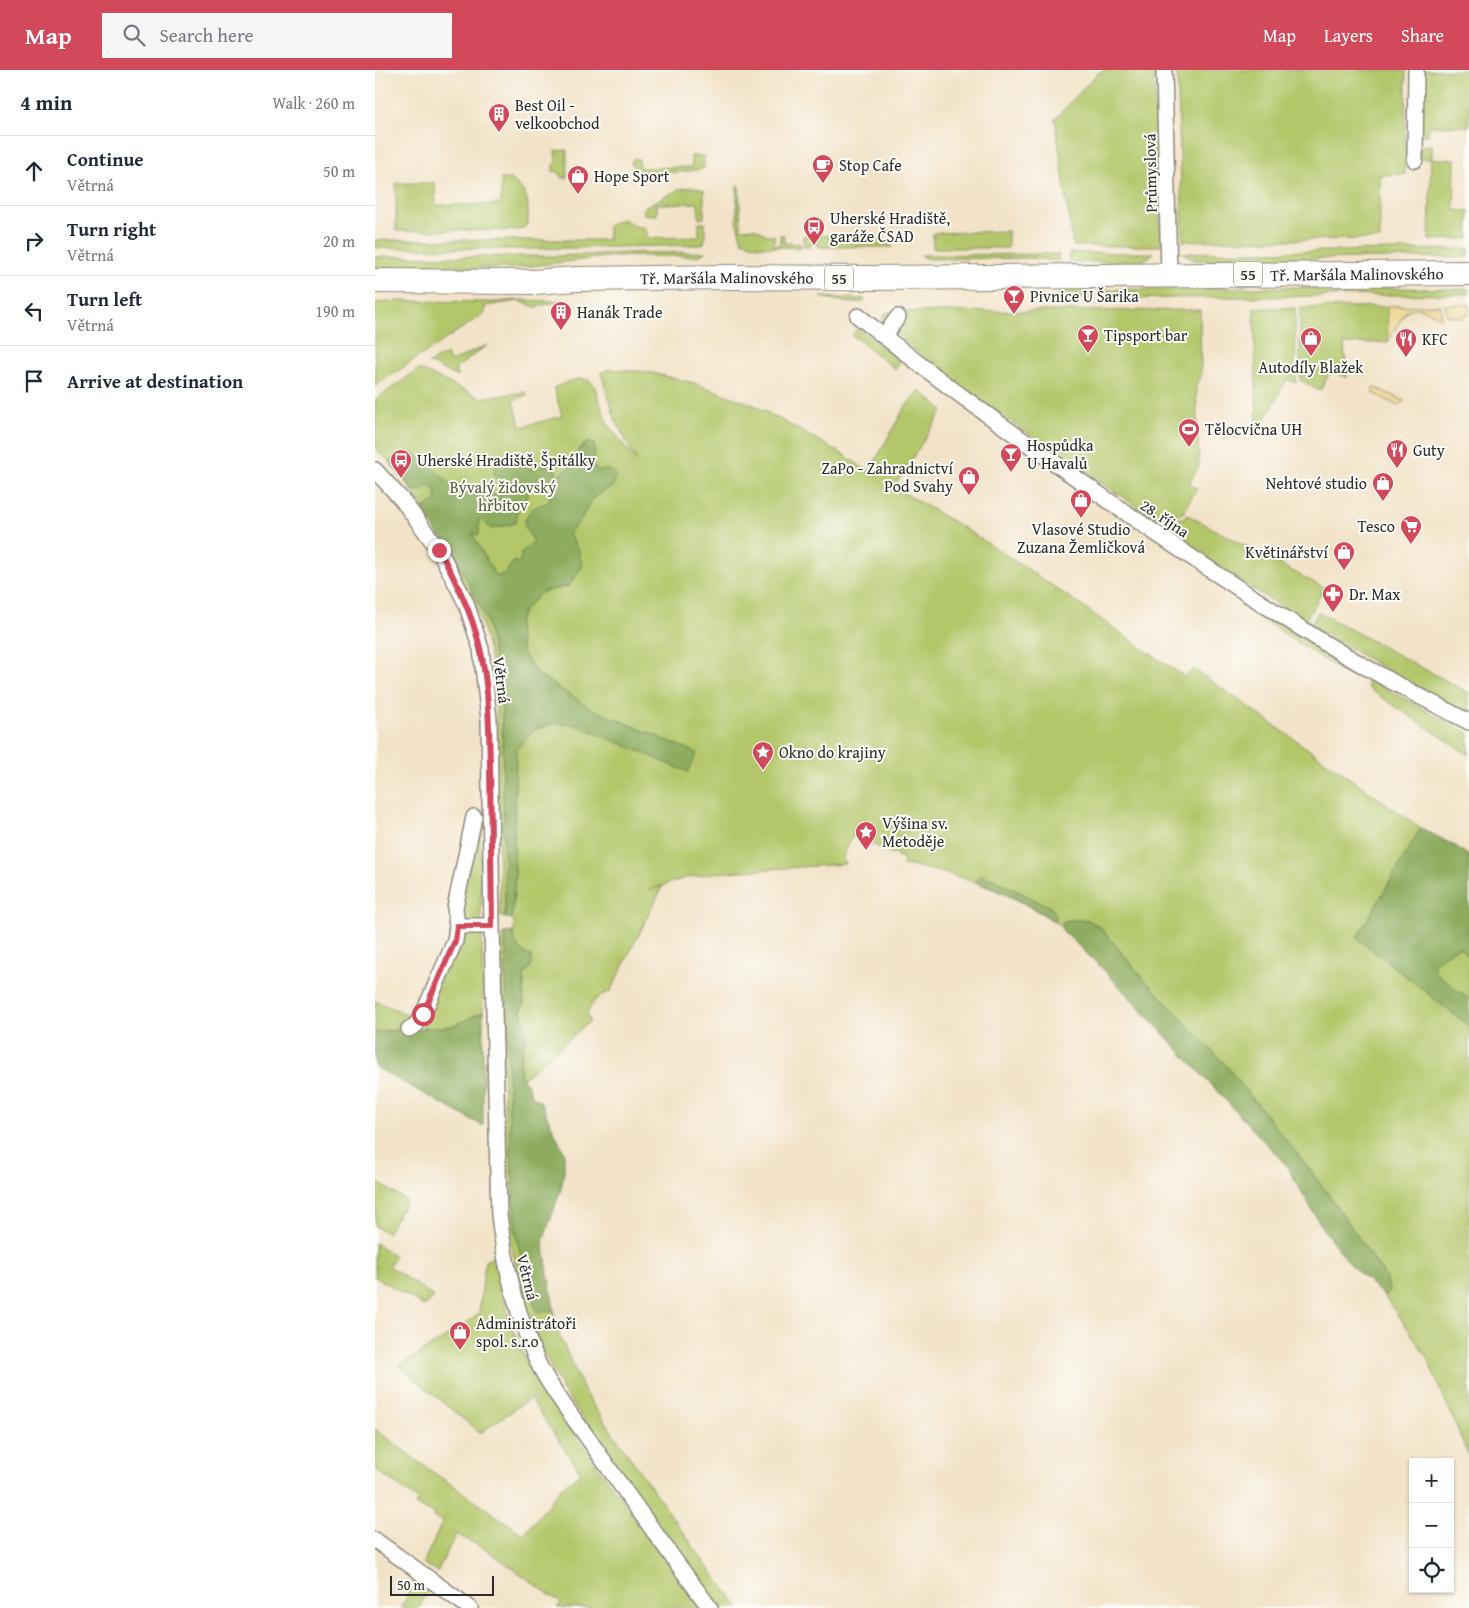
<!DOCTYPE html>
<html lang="en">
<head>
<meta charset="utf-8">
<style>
  :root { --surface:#fff; --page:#f6f6f7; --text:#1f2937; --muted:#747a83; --line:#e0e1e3; --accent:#d1495b }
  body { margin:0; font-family:"Gentium Book Plus",serif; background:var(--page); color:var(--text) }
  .controls { position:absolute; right:15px; bottom:15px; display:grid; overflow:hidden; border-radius:0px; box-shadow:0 1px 4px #0004 }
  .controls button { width:45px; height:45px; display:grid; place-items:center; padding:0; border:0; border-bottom:1px solid var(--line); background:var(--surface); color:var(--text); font:25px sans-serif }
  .scale { position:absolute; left:15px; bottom:12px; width:104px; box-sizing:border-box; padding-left:5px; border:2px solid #2b2b2b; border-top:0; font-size:14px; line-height:18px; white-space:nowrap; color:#2b2b2b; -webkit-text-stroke:4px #fdfcf7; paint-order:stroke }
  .stop { position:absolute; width:15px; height:15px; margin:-11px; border:4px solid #d1495b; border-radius:50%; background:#fff }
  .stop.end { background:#d1495b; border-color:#fff; box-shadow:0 1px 5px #0008 }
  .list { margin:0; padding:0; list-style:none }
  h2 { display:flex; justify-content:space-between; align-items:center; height:65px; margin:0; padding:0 20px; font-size:21px }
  h2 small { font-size:16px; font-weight:400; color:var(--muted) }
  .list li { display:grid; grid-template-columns:32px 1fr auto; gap:15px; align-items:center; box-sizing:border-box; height:70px; padding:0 20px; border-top:1px solid var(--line) }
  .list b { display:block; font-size:19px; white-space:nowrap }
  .list p { margin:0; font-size:16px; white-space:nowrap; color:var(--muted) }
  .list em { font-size:16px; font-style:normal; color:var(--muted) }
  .icon { flex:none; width:28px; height:28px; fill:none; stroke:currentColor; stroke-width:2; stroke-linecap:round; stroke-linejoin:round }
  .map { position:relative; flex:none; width:1094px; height:1538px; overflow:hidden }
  header { display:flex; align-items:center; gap:30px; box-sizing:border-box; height:70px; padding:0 25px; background:var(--accent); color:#fff }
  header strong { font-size:24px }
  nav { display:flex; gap:28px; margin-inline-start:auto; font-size:18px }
  .search { width:350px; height:45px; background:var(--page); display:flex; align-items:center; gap:12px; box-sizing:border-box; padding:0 18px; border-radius:0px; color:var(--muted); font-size:19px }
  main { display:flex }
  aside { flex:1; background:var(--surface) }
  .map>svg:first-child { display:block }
  .green { fill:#b3c76b; stroke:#6f794b }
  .forest { fill:#8eac5f; stroke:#5c6c45; fill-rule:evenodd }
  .sand { fill:#eeda9e; stroke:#8c8264 }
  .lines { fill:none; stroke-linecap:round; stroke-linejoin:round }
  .street-casing { stroke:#8e877a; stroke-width:18 }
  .primary-casing { stroke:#8e877a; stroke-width:26 }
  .street { stroke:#fff; stroke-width:15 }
  .primary { stroke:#fff; stroke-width:24 }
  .route { stroke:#d1495b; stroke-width:6 }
  .labels { text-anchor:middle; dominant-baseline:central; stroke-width:4; stroke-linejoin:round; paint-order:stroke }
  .shield { fill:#fdfcf7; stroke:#6a6a68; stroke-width:1 }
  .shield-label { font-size:15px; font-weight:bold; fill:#2b2b2b }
  .poi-label { font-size:16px; fill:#2b2b2b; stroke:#fdfcf7; text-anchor:start }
  .street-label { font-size:16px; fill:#2b2b2b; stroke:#fdfcf7 }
  .park-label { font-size:16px; fill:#545a3e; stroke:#fdfcf7 }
</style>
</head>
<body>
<header>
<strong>Map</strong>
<div class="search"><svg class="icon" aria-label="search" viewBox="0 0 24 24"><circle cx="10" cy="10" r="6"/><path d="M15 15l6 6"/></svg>Search here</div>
<nav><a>Map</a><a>Layers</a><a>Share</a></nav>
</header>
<main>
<aside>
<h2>4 min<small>Walk · 260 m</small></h2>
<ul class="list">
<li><svg class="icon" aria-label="ahead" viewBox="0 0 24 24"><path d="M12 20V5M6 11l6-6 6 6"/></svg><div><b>Continue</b><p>Větrná</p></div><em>50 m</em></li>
<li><svg class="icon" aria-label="right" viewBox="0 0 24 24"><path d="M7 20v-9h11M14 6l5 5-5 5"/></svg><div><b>Turn right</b><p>Větrná</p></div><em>20 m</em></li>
<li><svg class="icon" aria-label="left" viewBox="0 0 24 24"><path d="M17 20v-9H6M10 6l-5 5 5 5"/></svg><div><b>Turn left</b><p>Větrná</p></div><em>190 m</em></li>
<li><svg class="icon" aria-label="arrive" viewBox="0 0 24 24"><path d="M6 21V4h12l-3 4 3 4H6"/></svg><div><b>Arrive at destination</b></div></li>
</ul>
</aside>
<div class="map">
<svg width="1094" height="1538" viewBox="0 0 1094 1538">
  <rect width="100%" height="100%" fill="#fdfcf7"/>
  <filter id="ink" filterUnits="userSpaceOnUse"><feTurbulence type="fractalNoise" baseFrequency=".02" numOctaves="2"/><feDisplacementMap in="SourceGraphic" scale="10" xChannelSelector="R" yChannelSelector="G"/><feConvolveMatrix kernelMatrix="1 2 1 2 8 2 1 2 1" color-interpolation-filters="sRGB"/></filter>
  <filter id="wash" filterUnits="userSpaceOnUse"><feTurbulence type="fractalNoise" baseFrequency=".0096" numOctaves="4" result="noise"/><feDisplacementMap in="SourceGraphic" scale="20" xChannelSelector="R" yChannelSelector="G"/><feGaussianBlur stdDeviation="1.12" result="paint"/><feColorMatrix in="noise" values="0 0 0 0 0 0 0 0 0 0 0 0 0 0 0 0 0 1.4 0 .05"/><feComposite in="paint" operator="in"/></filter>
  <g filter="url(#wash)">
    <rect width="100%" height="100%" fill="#f2e3c8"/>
    <!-- green -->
    <g class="green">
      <path d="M730,0H779L786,176H698L680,49L723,3Z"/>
      <path d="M802,0H1031L1030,104L1005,105V169L808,171Z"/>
      <path d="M1044,0H1094V56H1054L1053,65H1046Z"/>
      <path d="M1057,75V89H1080L1079,140L1094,141V169L1054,170L1056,89L1045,88V76Z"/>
      <path d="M192,80V108H188L182,101L178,102V95L181,92L180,81Z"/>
      <path d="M316,86H329V98C318,102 274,105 264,101C260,99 258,96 256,92L259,88L264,90L265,98L317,97Z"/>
      <path d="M126,109H136C155,125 153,129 153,154L150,157L142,160L21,161V113H60L61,135L126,134Z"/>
      <path d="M364,114L366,159L380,158L392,165H399V175H405V165H409V173L426,174V178L382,176L367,171L362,154V116Z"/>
      <path d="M317,117L329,120V148L324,149L323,133L282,134V145L269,144L268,138L304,119Z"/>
      <path d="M248,149L262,157H268L272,161V168L324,167V153H330V170L328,174L324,175L155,179L0,178V170H233V155Z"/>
      <path d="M633,161V178H558V163Z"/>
      <path d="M495,165L518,177H443V174H435V177H429L428,166Z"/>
      <path d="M1094,179V187L820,190L814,187L808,183Z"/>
      <path d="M330,182L324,186H239L139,198H0V187L182,186L251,183Z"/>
      <path d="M694,183H779L774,187L766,191L694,192Z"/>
      <path d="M683,184V191L654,188L557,189L549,188L546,185Z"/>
      <path d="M926,217L1094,219V224L730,229L729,220Z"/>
      <path d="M717,220V229H685V221Z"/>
      <path d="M446,227L490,229V230L488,232L475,233Z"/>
      <path d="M143,230L186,231L160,237L144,231L110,236V243L0,316V233L24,231L118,232Z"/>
      <path d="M1033,236L1034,239L1013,263V272L969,274L972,308L956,300L945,321L925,310V238Z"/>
      <path d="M879,238H920L921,313L912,309L881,367L868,360L864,367L861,368L853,365L850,371L848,370V358L882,357Z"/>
      <path d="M825,240L826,308L821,314L824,396L814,414L822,418L808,443L784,449L779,448L587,319L525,268L522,260L512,250L507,251L509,245L513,242Z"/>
      <path d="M483,258L526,292L520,299L477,265Z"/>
      <path d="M112,275L80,299L83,307L54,293L71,284L76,292Z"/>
      <path d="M44,299L105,328L150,322L152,325L138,330L146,357L187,346L179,318C192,313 209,302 219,315L232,353L262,392L240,349L226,303L233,299L273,302L319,313L379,335L471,386L494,402L530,337L544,320L568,340L519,417C562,442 605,467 646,495C702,531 755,571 810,607L819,599L1046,758L982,868L1094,956V1386L1051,1286L1034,1260L1008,1225H1011L1013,1222L1011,1208L961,1135L881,1032L768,908L725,857L713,850L689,851L686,856C637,823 587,803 528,795L529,789L478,765L468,787L470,794L338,803L311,808L274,820L288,816L235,922C223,924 215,935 212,945L215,951L149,1008L145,1004L148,949L146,940L149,934V906L157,894L139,872V850L137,849L140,806L139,776L141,680L158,660L180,653L202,655L322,683L217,639L162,604L147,582L143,557L144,550L150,539L167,522L193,517L207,497C205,483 200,474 193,463L203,453L219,427L196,438L121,598L127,641L130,848L125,846L121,635L115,586L105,547L70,475L37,420L11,388L0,378V330Z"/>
      <path d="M811,444L949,518L930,552L838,493L781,454L810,447Z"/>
      <path d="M868,532L977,600V603L972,605L866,535Z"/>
      <path d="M943,542L1094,623V644L1005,596L936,556Z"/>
      <path d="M993,609L1094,663V685L994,619L992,615Z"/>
      <path d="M105,746L108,942L77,956L47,958L85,836Z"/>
      <path d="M130,863L134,1040L140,1159L151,1209L162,1242L179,1240L183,1262L211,1325L327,1489L365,1538H344L189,1322L167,1280L155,1247L136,1176L132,1146L125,868Z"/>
      <path d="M1084,877L1094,886V930L1061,903L1057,895L1066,887Z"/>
      <path d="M0,931L39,947L33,959L0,962Z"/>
      <path d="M0,1111L32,1131L12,1163L0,1156Z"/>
      <path d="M0,1173L20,1186L14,1196L59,1227L49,1236L0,1207Z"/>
      <path d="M119,1187C126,1225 137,1259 152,1294H156L161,1305L221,1394L326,1538H182L186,1533L115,1482L81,1464L62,1502L48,1493L68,1451L58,1447L59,1444L40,1435L43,1430L0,1399V1359L45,1393L149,1465L187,1417L206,1403L161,1337L156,1328L105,1363L24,1296L82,1260L104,1244L110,1191Z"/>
      <path d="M40,1510L54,1519L44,1538H26Z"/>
    </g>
    <!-- forest -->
    <g class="forest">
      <path d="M214,372L219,374L220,387L216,393L223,401C231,399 237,399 242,406L238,416L219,427L203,453L194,463L199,474L204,480L207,497L193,516L167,522L150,539L144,550L143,557L147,582L162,604L217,639L322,683L313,702L202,655L180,653L158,660L141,680L139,776L140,806L137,849L130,848L127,641L121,598L112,551L90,506L47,439L62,431L61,423L54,415L46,421L37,420L15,393L17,389L39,383L56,396L87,425C104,405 108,429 126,425L132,416V413C122,407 116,408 121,394C139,387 140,392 155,399L170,394L180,398L182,406L191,401L201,388L200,386L206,377ZM176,413L175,429L171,434C161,434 148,444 150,456C152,462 156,465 158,471L146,483L145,491L142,493L139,491L130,503L121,507L97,463L104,465V449L108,450L116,459L138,454L141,451L143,438L150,433L154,419Z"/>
      <path d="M1046,758L1082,777L1094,786V886L1084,877L1066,887L1058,895L1061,903L1094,930V956L982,868Z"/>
      <path d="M606,805L618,809L675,837L681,844L680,851C655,835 630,822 602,813L603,807Z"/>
      <path d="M695,850H713L725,857L768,908L849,993L929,1092L961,1135L1011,1208C1013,1214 1016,1220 1011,1225H1008L977,1196L948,1159L912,1096L727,898L688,861L686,858L689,851Z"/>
      <path d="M139,862C139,873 144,882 156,886L157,894L149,906V934L146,940L152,968L146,984L145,1004L152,1014L158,1027L165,1031L189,1082V1102L186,1119L168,1171L179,1240L162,1242L151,1209L140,1159L134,1041L130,863Z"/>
      <path d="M108,942V1056L0,997V962L77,956Z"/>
    </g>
    <!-- sand -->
    <g class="sand">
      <path d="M1066,235V248C1054,242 1043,233 1030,242L1013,272L1012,236Z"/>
      <path d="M1070,235H1094V245L1091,244L1088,248L1072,245Z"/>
      <path d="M999,317L1029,331L1023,336L997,322Z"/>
    </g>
  </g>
  <g filter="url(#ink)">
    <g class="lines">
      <!-- street casing -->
      <g class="street-casing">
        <g id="street">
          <path d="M789,0L794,205"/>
          <path d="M1040,90L1041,0"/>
          <path d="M483,246C518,273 552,301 588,327C699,408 812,487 929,560C982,594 1038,623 1094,652"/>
          <path d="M509,266L523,247"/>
          <path d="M0,400L28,431L64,480L91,533L106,579L114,649L117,856L124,1145C130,1197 142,1247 164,1295C178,1323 199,1348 217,1374C255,1429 295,1484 335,1538"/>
          <path d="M82,856L80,838L99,747"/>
          <path d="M34,959L41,955L48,944L80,871L82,856H117"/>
          <path d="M0,1470L95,1538"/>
        </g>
      </g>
      <!-- primary casing -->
      <g class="primary-casing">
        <g id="primary">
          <path id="s1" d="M0,211L159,212L202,209L353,207L497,208L1094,203"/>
        </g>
      </g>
      <!-- street -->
      <use href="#street" class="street"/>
      <!-- primary -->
      <use href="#primary" class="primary"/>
    </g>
  </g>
  <g class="lines" filter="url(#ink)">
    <!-- route -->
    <path class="route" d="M48,944L80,871L82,856H117C116,802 116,749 115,696C114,657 114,616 105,578C97,543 81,511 64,480"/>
  </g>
  <!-- icons -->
  <defs>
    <g id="building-pin" transform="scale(1.125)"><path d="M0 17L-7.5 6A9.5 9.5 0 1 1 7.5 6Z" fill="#d1495b" stroke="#fdfcf7"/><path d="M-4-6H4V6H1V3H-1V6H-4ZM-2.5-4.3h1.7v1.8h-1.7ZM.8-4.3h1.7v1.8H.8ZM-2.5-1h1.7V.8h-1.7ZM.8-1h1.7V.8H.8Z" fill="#fff"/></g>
    <g id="cafe-pin" transform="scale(1.125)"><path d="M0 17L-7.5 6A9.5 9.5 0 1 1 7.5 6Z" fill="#d1495b" stroke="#fdfcf7"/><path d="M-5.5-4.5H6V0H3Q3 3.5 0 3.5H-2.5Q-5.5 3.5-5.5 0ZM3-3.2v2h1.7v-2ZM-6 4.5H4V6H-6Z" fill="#fff"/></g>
    <g id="shop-pin" transform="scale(1.125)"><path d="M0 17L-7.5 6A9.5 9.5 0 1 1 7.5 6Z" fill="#d1495b" stroke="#fdfcf7"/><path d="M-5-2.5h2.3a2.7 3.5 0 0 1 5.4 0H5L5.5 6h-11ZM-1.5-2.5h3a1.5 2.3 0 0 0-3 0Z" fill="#fff"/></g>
    <g id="bus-pin" transform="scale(1.125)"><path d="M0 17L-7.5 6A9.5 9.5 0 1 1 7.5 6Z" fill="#d1495b" stroke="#fdfcf7"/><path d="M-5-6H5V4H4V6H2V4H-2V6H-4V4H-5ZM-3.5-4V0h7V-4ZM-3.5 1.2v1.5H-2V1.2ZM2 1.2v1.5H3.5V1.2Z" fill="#fff"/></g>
    <g id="bar-pin" transform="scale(1.125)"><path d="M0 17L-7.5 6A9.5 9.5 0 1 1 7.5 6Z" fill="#d1495b" stroke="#fdfcf7"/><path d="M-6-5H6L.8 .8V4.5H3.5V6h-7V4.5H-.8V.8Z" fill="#fff"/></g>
    <g id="restaurant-pin" transform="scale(1.125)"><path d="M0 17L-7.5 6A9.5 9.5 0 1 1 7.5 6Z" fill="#d1495b" stroke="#fdfcf7"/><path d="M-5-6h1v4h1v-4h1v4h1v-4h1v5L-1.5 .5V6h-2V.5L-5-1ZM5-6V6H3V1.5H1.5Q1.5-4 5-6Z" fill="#fff"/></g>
    <g id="stadium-pin" transform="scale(1.125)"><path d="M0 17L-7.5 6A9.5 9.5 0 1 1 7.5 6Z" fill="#d1495b" stroke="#fdfcf7"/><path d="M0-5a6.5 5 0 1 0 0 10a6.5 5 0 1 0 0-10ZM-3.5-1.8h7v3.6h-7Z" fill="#fff"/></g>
    <g id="supermarket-pin" transform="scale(1.125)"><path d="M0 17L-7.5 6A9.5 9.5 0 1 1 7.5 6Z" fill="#d1495b" stroke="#fdfcf7"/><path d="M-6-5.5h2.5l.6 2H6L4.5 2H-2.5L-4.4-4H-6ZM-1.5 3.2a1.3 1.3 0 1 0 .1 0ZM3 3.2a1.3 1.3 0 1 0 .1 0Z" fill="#fff"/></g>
    <g id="pharmacy-pin" transform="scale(1.125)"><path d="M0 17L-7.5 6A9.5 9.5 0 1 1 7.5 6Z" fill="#d1495b" stroke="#fdfcf7"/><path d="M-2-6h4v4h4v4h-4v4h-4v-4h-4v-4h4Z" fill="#fff"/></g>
    <g id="sight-pin" transform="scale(1.125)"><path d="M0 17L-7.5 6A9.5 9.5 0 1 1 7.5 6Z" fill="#d1495b" stroke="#fdfcf7"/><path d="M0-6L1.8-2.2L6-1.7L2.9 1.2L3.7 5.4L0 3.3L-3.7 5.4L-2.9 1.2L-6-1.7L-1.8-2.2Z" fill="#fff"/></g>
  </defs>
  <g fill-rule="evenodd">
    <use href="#building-pin" x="124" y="44"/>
    <use href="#cafe-pin" x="448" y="95"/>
    <use href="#shop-pin" x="203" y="106"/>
    <use href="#bus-pin" x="439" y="157"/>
    <use href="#bar-pin" x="639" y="226"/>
    <use href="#building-pin" x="186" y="242"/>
    <use href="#bar-pin" x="713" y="265"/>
    <use href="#shop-pin" x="936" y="268"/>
    <use href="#restaurant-pin" x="1031" y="269"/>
    <use href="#stadium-pin" x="814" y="359"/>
    <use href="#restaurant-pin" x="1022" y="380"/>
    <use href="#bar-pin" x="636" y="384"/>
    <use href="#bus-pin" x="26" y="390"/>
    <use href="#shop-pin" x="594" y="407"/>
    <use href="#shop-pin" x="1008" y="413"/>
    <use href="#shop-pin" x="706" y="430"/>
    <use href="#supermarket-pin" x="1036" y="456"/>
    <use href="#shop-pin" x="969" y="482"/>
    <use href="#pharmacy-pin" x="958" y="524"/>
    <use href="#sight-pin" x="388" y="682"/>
    <use href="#sight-pin" x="491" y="762"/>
    <use href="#shop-pin" x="85" y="1262"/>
  </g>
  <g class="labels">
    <!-- shield labels -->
    <g class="shield">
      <rect x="859" y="191.5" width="28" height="25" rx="4"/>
      <rect x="450" y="195.5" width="28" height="25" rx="4"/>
    </g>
    <g class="shield-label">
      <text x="873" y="204">55</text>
      <text x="464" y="208">55</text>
    </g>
    <!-- poi labels -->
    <g class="poi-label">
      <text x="140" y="35">Best Oil -<tspan x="140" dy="18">velkoobchod</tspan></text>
      <text x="464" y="95">Stop Cafe</text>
      <text x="219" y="106">Hope Sport</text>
      <text x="455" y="148">Uherské Hradiště,<tspan x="455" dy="18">garáže ČSAD</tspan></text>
      <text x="655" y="226">Pivnice U Šarika</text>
      <text x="202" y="242">Hanák Trade</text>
      <text x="729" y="265">Tipsport bar</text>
      <text x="1047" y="269">KFC</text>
      <text x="936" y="297" text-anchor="middle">Autodíly Blažek</text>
      <text x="830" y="359">Tělocvična UH</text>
      <text x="652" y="375">Hospůdka<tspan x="652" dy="18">U Havalů</tspan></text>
      <text x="1038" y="380">Guty</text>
      <text x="42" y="390">Uherské Hradiště, Špitálky</text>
      <text x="578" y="398" text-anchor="end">ZaPo - Zahradnictví<tspan x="578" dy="18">Pod Svahy</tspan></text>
      <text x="992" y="413" text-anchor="end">Nehtové studio</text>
      <text x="1020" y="456" text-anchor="end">Tesco</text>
      <text x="706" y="459" text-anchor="middle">Vlasové Studio<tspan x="706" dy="18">Zuzana Žemličková</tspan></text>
      <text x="953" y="482" text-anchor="end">Květinářství</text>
      <text x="974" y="524">Dr. Max</text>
      <text x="404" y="682">Okno do krajiny</text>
      <text x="507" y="753">Výšina sv.<tspan x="507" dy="18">Metoděje</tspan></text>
      <text x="101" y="1253">Administrátoři<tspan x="101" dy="18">spol. s.r.o</tspan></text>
    </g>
    <!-- street labels -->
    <g class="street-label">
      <text transform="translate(775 103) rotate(-91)">Průmyslová</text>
      <text stroke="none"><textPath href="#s1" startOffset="982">Tř. Maršála Malinovského</textPath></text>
      <text stroke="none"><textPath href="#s1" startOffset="352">Tř. Maršála Malinovského</textPath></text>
      <text transform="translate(790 448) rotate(34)">28. října</text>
      <text transform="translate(127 610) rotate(83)">Větrná</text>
      <text transform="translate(153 1207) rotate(76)">Větrná</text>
    </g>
    <!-- park labels -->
    <g class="park-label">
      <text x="128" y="417">Bývalý židovský<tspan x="128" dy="18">hřbitov</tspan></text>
    </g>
  </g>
</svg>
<div class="controls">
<button>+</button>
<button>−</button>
<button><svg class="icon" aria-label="locate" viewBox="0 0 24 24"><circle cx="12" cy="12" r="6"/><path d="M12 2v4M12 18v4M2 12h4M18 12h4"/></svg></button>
</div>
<div class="scale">50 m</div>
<div class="stop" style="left:48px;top:944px"></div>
<div class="stop end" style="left:64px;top:480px"></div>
</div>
</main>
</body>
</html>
